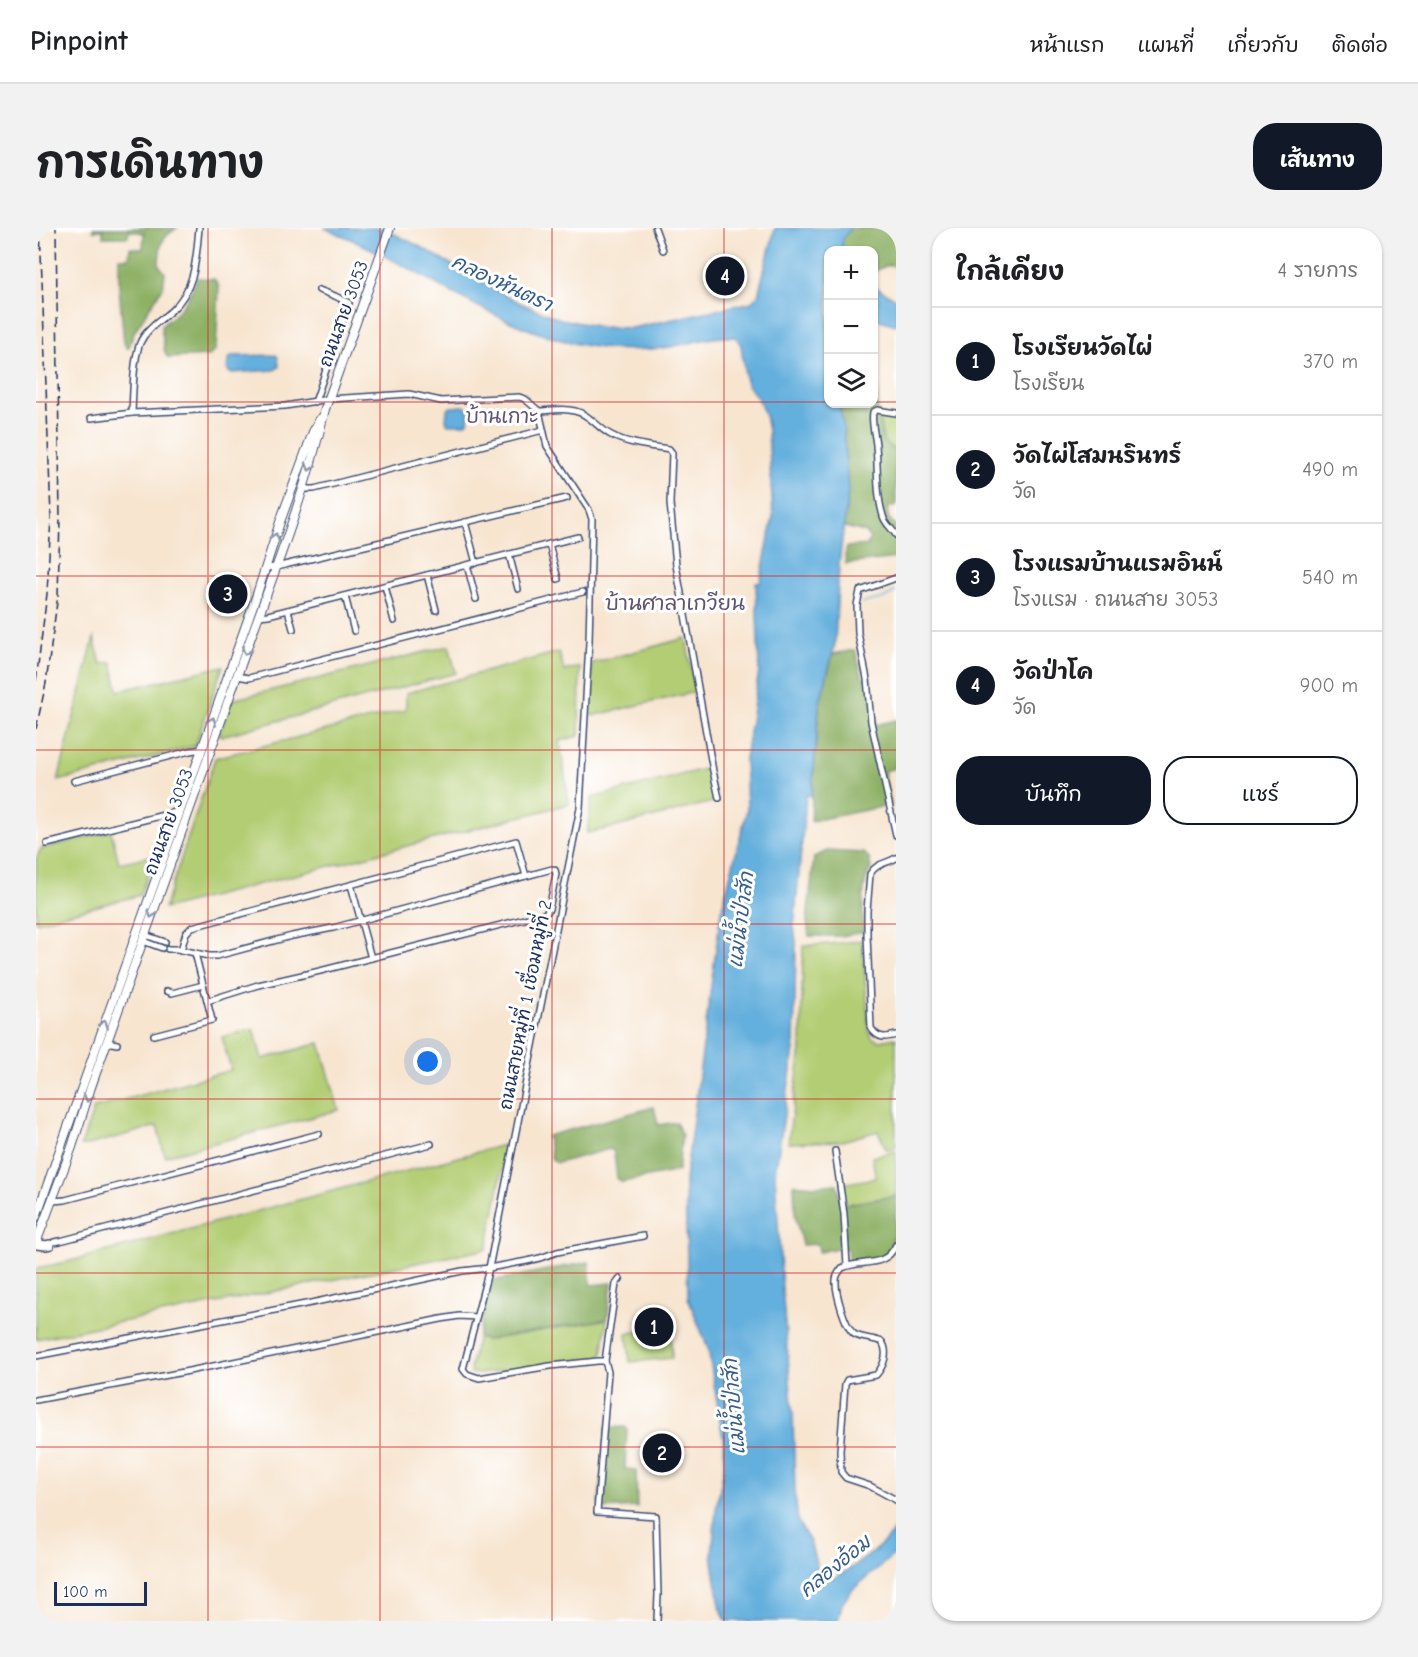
<!DOCTYPE html>
<html lang="th">
<head>
<meta charset="utf-8">
<style>
  :root { --surface:#fff; --page:#f2f2f2; --text:#202124; --muted:#757577; --line:#e0e0e0; --accent:#111827 }
  body { margin:0; font-family:"Comic Neue","Playpen Sans Thai",sans-serif; background:var(--page); color:var(--text) }
  .controls { position:absolute; right:18px; top:18px; display:grid; overflow:hidden; border-radius:12px; box-shadow:0 2px 4px #0004 }
  .controls button { width:54px; height:54px; display:grid; place-items:center; padding:0; border:0; border-bottom:2px solid var(--line); background:var(--surface); color:var(--text); font:30px sans-serif }
  .scale { position:absolute; left:18px; bottom:15px; width:93px; box-sizing:border-box; padding-left:6px; border:3px solid #1b2f5e; border-top:0; font-size:16px; line-height:21px; white-space:nowrap; color:#1b2f5e; -webkit-text-stroke:4px #fff; paint-order:stroke }
  .you { position:absolute; left:392px; top:834px; width:21px; height:21px; margin:-15px; border:4px solid #fff; border-radius:50%; background:#1a73e8; box-shadow:0 0 0 9px #1a73e833 }
  .badge { display:grid; place-items:center; width:39px; height:39px; border-radius:50%; background:var(--accent); color:#fff; font-size:20px; font-weight:700 }
  .pin { position:absolute; translate:-50% -50%; border:3px solid #fff; box-shadow:0 2px 6px #0006 }
  .list { margin:0; padding:0; list-style:none }
  h2 { display:flex; justify-content:space-between; align-items:center; height:78px; margin:0; padding:0 24px; font-size:26px }
  h2 small { font-size:20px; font-weight:400; color:var(--muted) }
  .list li { display:grid; grid-template-columns:39px 1fr auto; gap:18px; align-items:center; box-sizing:border-box; height:108px; padding:0 24px; border-top:2px solid var(--line) }
  .list b { display:block; font-size:22px; white-space:nowrap }
  .list p { margin:0; font-size:20px; white-space:nowrap; color:var(--muted) }
  .list em { font-size:20px; font-style:normal; color:var(--muted) }
  .actions { display:flex; gap:12px; padding:18px 24px }
  .actions a { flex:1; padding:14px 0; border:2px solid var(--accent); border-radius:24px; text-align:center; font-size:21px; color:var(--accent) }
  .actions .main { background:var(--accent); color:#fff }
  .icon { flex:none; width:33px; height:33px; fill:none; stroke:currentColor; stroke-width:2; stroke-linecap:round; stroke-linejoin:round }
  .map { position:relative; flex:none; width:860px; height:1393px; overflow:hidden; border-radius:24px }
  header { display:flex; align-items:center; gap:36px; box-sizing:border-box; height:84px; padding:0 30px; background:var(--surface); border-bottom:2px solid var(--line) }
  header strong { font-size:28px }
  nav { display:flex; gap:33px; margin-inline-start:auto; font-size:21px }
  .intro { display:flex; align-items:center; justify-content:space-between; box-sizing:border-box; height:144px; padding:0 36px }
  h1 { margin:0; font-size:42px }
  .button { padding:15px 27px; border-radius:24px; background:var(--accent); color:#fff; font-size:21px; font-weight:700 }
  main { display:flex; gap:36px; padding:0 36px }
  aside { flex:1; background:var(--surface); border-radius:24px; box-shadow:0 2px 4px #0004 }
  .map>svg:first-child { display:block }
  .green { fill:#b2cd73; stroke:#667e68; stroke-width:1.5 }
  .forest { fill:#8db065; stroke:#547062; stroke-width:1.5 }
  .water { fill:#64afdd; stroke:#406f9e; stroke-width:1.5 }
  .lines { fill:none; stroke-linecap:round; stroke-linejoin:round }
  .stream { stroke:#64afdd; stroke-width:1.5 }
  .minor-casing { stroke:#3c4a6f; stroke-width:8 }
  .secondary-casing { stroke:#3c4a6f; stroke-width:10 }
  .minor { stroke:#fff; stroke-width:5 }
  .secondary { stroke:#fff; stroke-width:8 }
  .rail { stroke:#1b2f5e; stroke-width:1.5; stroke-dasharray:9 4.5; stroke-linecap:butt }
  .oneway { stroke:#8d97ae }
  .grid { fill:none; stroke:#d62828; stroke-width:1.5; stroke-opacity:0.55 }
  .labels { text-anchor:middle; dominant-baseline:central; stroke-width:6; stroke-linejoin:round; paint-order:stroke }
  .street-label { font-size:18px; fill:#1b2f5e; stroke:#fff }
  .water-label { font-size:20px; font-style:italic; fill:#355c8a; stroke:#fff }
  .neighbourhood-label { font-size:20px; fill:#605271; stroke:#fff }
  .quarter-label { font-size:21px; fill:#605271; stroke:#fff }
</style>
</head>
<body>
<header>
<strong>Pinpoint</strong>
<nav><a>หน้าแรก</a><a>แผนที่</a><a>เกี่ยวกับ</a><a>ติดต่อ</a></nav>
</header>
<div class="intro"><h1>การเดินทาง</h1><a class="button">เส้นทาง</a></div>
<main>
<div class="map">
<svg width="860" height="1393" viewBox="0 0 860 1393">
  <rect width="100%" height="100%" fill="#fff"/>
  <filter id="ink" filterUnits="userSpaceOnUse"><feTurbulence type="fractalNoise" baseFrequency=".0167" numOctaves="2"/><feDisplacementMap in="SourceGraphic" scale="12" xChannelSelector="R" yChannelSelector="G"/><feConvolveMatrix kernelMatrix="1 2 1 2 8 2 1 2 1" color-interpolation-filters="sRGB"/></filter>
  <filter id="wash" filterUnits="userSpaceOnUse"><feTurbulence type="fractalNoise" baseFrequency=".008" numOctaves="4" result="noise"/><feDisplacementMap in="SourceGraphic" scale="24" xChannelSelector="R" yChannelSelector="G"/><feGaussianBlur stdDeviation="1.35" result="paint"/><feColorMatrix in="noise" values="0 0 0 0 0 0 0 0 0 0 0 0 0 0 0 0 0 1.4 0 .05"/><feComposite in="paint" operator="in"/></filter>
  <g filter="url(#wash)">
    <rect width="100%" height="100%" fill="#f7e5d0"/>
    <!-- green -->
    <g class="green">
      <path d="M842,186L860,190V223L847,213Z"/>
      <path d="M58,410L65,436L76,434L82,463L187,438L159,518L22,553Z"/>
      <path d="M650,410L659,464L556,488L554,486L556,435Z"/>
      <path d="M413,418L420,445L186,508L183,506L196,472Z"/>
      <path d="M523,424L528,443L544,439L543,508L524,513L533,576L128,681L179,530L370,482V465Z"/>
      <path d="M672,540L680,573L580,599L551,605L556,570Z"/>
      <path d="M75,603L83,635L119,627L104,667L0,694V631L5,621Z"/>
      <path d="M826,712L833,802L836,810L844,813L860,810V919L850,921L842,903L806,913L752,915L765,822L767,718L807,715Z"/>
      <path d="M218,801L226,831L284,815L303,882L129,928L121,898L49,918H45L58,880L195,842L186,809Z"/>
      <path d="M471,916L451,1021L0,1111V1040L31,1034Z"/>
      <path d="M860,923V968L809,977L806,956L840,950L836,929Z"/>
      <path d="M571,1091L566,1127L562,1130L514,1135L444,1146L435,1145L434,1140L442,1109L450,1112Z"/>
      <path d="M634,1101L636,1130L594,1134L591,1105Z"/>
    </g>
    <!-- forest -->
    <g class="forest">
      <path d="M57,0H141C124,10 124,17 123,37L129,45L127,59L98,104L93,119L91,120L88,115L83,59V30H93L94,20L107,21L108,5L93,3L92,9H67V2L57,3Z"/>
      <path d="M815,0H860V38L852,37L838,43V22H805L807,10Z"/>
      <path d="M161,50L178,51L183,59L180,121L173,128L132,130L129,125L125,98C144,83 152,74 161,50Z"/>
      <path d="M838,144L841,161L842,186L847,213L860,223V278H855L851,282L853,291L860,298V330L810,336L809,328L811,319L832,317L834,310L829,304L808,299L812,265L807,195L803,176H838Z"/>
      <path d="M819,422L827,450L834,449L840,497L860,492V540L848,543L855,577L775,593L776,567L783,478L797,426Z"/>
      <path d="M791,623L828,625L833,630L835,640C824,659 827,683 827,704L806,708H773L771,693L778,629Z"/>
      <path d="M618,879L622,897L640,894L646,907L642,943L586,954L581,950L578,924L574,921L521,935L516,932L511,908Z"/>
      <path d="M758,956L779,958L801,956L805,977L860,968C860,986 860,1021 846,1030C836,1034 823,1033 813,1035L811,1020H802L783,1024L782,1016L766,1017L759,986Z"/>
      <path d="M553,1034L555,1057L576,1055L571,1091L450,1112L442,1109L456,1053Z"/>
      <path d="M589,1199L591,1201L589,1241L600,1242L601,1279L566,1281L563,1277L570,1200Z"/>
    </g>
    <!-- water -->
    <g class="water">
      <path d="M288,0H346L381,17L484,75L524,91L565,99L596,100L716,74L722,67L739,0H815L807,10L805,22H792V176H803L807,195L812,265L803,336L799,416L783,478L776,567L770,568L758,699L760,714L758,822L739,946L746,1060L757,1187L759,1267L762,1294L774,1314L783,1346L799,1350C820,1337 845,1321 860,1300V1325L815,1363L806,1376L802,1393H690L684,1378L676,1327L680,1281L688,1239L687,1210L672,1120L652,1070L649,952L685,684L711,582L709,530L723,443L720,355H724L737,289L732,203L729,187L721,169L712,158L709,149L705,117L700,109C693,109 685,109 677,110C661,112 644,118 628,120C605,122 582,123 559,119C459,105 381,35 288,0Z"/>
      <path d="M838,58L860,71V97L838,90Z"/>
      <path d="M240,127L242,129L243,139L238,142L194,145L191,141L193,131L196,128Z"/>
      <path d="M428,178L431,180L433,186L432,194L427,196H412L410,192L411,182L415,179Z"/>
    </g>
    <g class="lines">
      <!-- stream -->
      <path class="stream" d="M826,375L849,370L860,363"/>
    </g>
  </g>
  <g filter="url(#ink)">
    <g class="lines">
      <!-- minor casing -->
      <g class="minor-casing">
        <g id="minor">
          <path d="M619,0L627,22"/>
          <path d="M279,174L313,75L299,68L283,62"/>
          <path d="M503,183C520,182 539,178 553,190C560,195 566,202 575,207C592,216 614,218 633,221L636,225L634,275L640,337L677,543L683,570"/>
          <path d="M96,185C97,165 97,133 104,115C110,101 125,92 136,82C160,60 160,30 163,0"/>
          <path d="M860,185L841,182L837,184C835,195 839,206 840,217C842,240 840,265 847,288C849,296 856,300 860,307"/>
          <path d="M55,190L96,185L249,178L293,171L373,166L405,173L483,169L489,171L503,183L511,218L553,282L556,291L553,414L544,580L453,1040L427,1141L431,1146L443,1150L514,1138L562,1133H569L572,1144L561,1284L620,1288L622,1366L621,1393"/>
          <path d="M266,261H278L507,202"/>
          <path d="M429,294L440,335"/>
          <path d="M513,316L522,351"/>
          <path d="M473,326L482,361"/>
          <path d="M431,337L440,371"/>
          <path d="M229,340L240,339L531,270"/>
          <path d="M391,347L400,382"/>
          <path d="M860,350L824,363L821,377L822,405L831,451L835,494L860,607"/>
          <path d="M349,358L358,393"/>
          <path d="M309,368L318,403"/>
          <path d="M252,382L257,401"/>
          <path d="M223,388L232,387L542,309"/>
          <path d="M201,448L213,450L547,364"/>
          <path d="M38,553L154,523L166,521"/>
          <path d="M11,616L144,583"/>
          <path d="M860,630C850,636 840,635 834,646L831,683V707L835,800C842,811 849,810 860,807"/>
          <path d="M315,657L335,730"/>
          <path d="M109,707L129,714"/>
          <path d="M107,713L126,720"/>
          <path d="M132,721H141L173,728H181L256,708L297,700L516,641L519,642L520,646L513,681L511,684L508,686L284,743L222,757L171,773"/>
          <path d="M145,722L150,705L156,699L480,613L490,648"/>
          <path d="M131,763L136,765L167,757"/>
          <path d="M118,807L176,792L159,725"/>
          <path d="M71,814L81,816"/>
          <path d="M799,923L808,986L811,1038"/>
          <path d="M16,973L29,972L283,906"/>
          <path d="M0,1014L10,1016L14,1015"/>
          <path d="M18,1014L24,1013L395,916"/>
          <path d="M860,1017C849,1041 826,1031 806,1040C803,1044 800,1047 800,1052C799,1064 809,1099 818,1106C826,1111 837,1110 846,1114C853,1124 848,1138 840,1147L811,1152L809,1156L804,1223L805,1244L810,1250L834,1258L860,1272"/>
          <path d="M0,1018L10,1019L15,1018"/>
          <path d="M0,1128L275,1075L426,1043L453,1040L491,1033L504,1030L521,1024L607,1008"/>
          <path d="M569,1133L580,1056L584,1051"/>
          <path d="M0,1172L153,1143L405,1091L423,1088L440,1089"/>
        </g>
      </g>
      <!-- secondary casing -->
      <g class="secondary-casing">
        <g id="secondary">
          <path d="M0,989L221,366L245,291L277,204L284,191"/>
          <path d="M0,1015L36,919L55,859C103,722 152,585 201,448C232,360 268,272 289,181L354,0"/>
        </g>
      </g>
      <!-- minor -->
      <use href="#minor" class="minor"/>
      <!-- secondary -->
      <use href="#secondary" class="secondary"/>
      <!-- rail -->
      <g class="rail">
        <path d="M0,453L11,366L15,289L4,0"/>
        <path d="M0,501L10,455L22,367L24,290L20,0"/>
      </g>
    </g>
    <!-- one-way arrows -->
    <defs><path id="oneway-chevron" d="M-2-3.5L2.5 0L-2 3.5" fill="none" stroke-width="1.6" stroke-linecap="round" stroke-linejoin="round" transform="scale(1.5)"/></defs>
    <g class="oneway">
      <use href="#oneway-chevron" transform="translate(274 239) rotate(107)"/>
      <use href="#oneway-chevron" transform="translate(239 309) rotate(-72)"/>
      <use href="#oneway-chevron" transform="translate(210 423) rotate(110)"/>
      <use href="#oneway-chevron" transform="translate(176 493) rotate(-70)"/>
      <use href="#oneway-chevron" transform="translate(116 686) rotate(110)"/>
      <use href="#oneway-chevron" transform="translate(68 796) rotate(-70)"/>
      <use href="#oneway-chevron" transform="translate(52 870) rotate(106)"/>
    </g>
  </g>
  <!-- grid -->
  <path class="grid" d="M172,0V1393M344,0V1393M516,0V1393M688,0V1393M0,174H792M838,174H860M0,348H860M0,522H860M0,696H860M0,871H860M0,1045H860M0,1219H860"/>
  <g class="labels">
    <!-- street labels -->
    <g class="street-label">
      <text transform="translate(308 86) rotate(-70)">ถนนสาย 3053</text>
      <text transform="translate(133 594) rotate(-70)">ถนนสาย 3053</text>
      <text transform="translate(490 777) rotate(-79)">ถนนสายหมู่ที่ 1 เชื่อมหมู่ที่ 2</text>
    </g>
    <!-- water labels -->
    <g class="water-label">
      <text transform="translate(466 55) rotate(25)">คลองหันตรา</text>
      <text transform="translate(705 692) rotate(-83)">แม่น้ำป่าสัก</text>
      <text transform="translate(698 1179) rotate(-95)">แม่น้ำป่าสัก</text>
      <text transform="translate(799 1338) rotate(-39)">คลองอ้อม</text>
    </g>
    <!-- neighbourhood labels -->
    <g class="neighbourhood-label">
      <text x="466" y="188">บ้านเกาะ</text>
    </g>
    <!-- quarter labels -->
    <g class="quarter-label">
      <text x="639" y="375">บ้านศาลาเกวียน</text>
    </g>
  </g>
</svg>
<div class="controls">
<button>+</button>
<button>−</button>
<button><svg class="icon" aria-label="layers" viewBox="0 0 24 24"><path d="M12 4l9 5-9 5-9-5zM3 14l9 5 9-5"/></svg></button>
</div>
<div class="scale">100 m</div>
<div class="you"></div>
<div class="pin badge" style="left:618px;top:1099px">1</div>
<div class="pin badge" style="left:626px;top:1225px">2</div>
<div class="pin badge" style="left:192px;top:366px">3</div>
<div class="pin badge" style="left:689px;top:48px">4</div>
</div>
<aside>
<h2>ใกล้เคียง<small>4 รายการ</small></h2>
<ul class="list">
<li><span class="badge">1</span><div><b>โรงเรียนวัดไผ่</b><p>โรงเรียน</p></div><em>370 m</em></li>
<li><span class="badge">2</span><div><b>วัดไผ่โสมนรินทร์</b><p>วัด</p></div><em>490 m</em></li>
<li><span class="badge">3</span><div><b>โรงแรมบ้านแรมอินน์</b><p>โรงแรม · ถนนสาย 3053</p></div><em>540 m</em></li>
<li><span class="badge">4</span><div><b>วัดป่าโค</b><p>วัด</p></div><em>900 m</em></li>
</ul>
<div class="actions"><a class="main">บันทึก</a><a>แชร์</a></div>
</aside>
</main>
</body>
</html>
